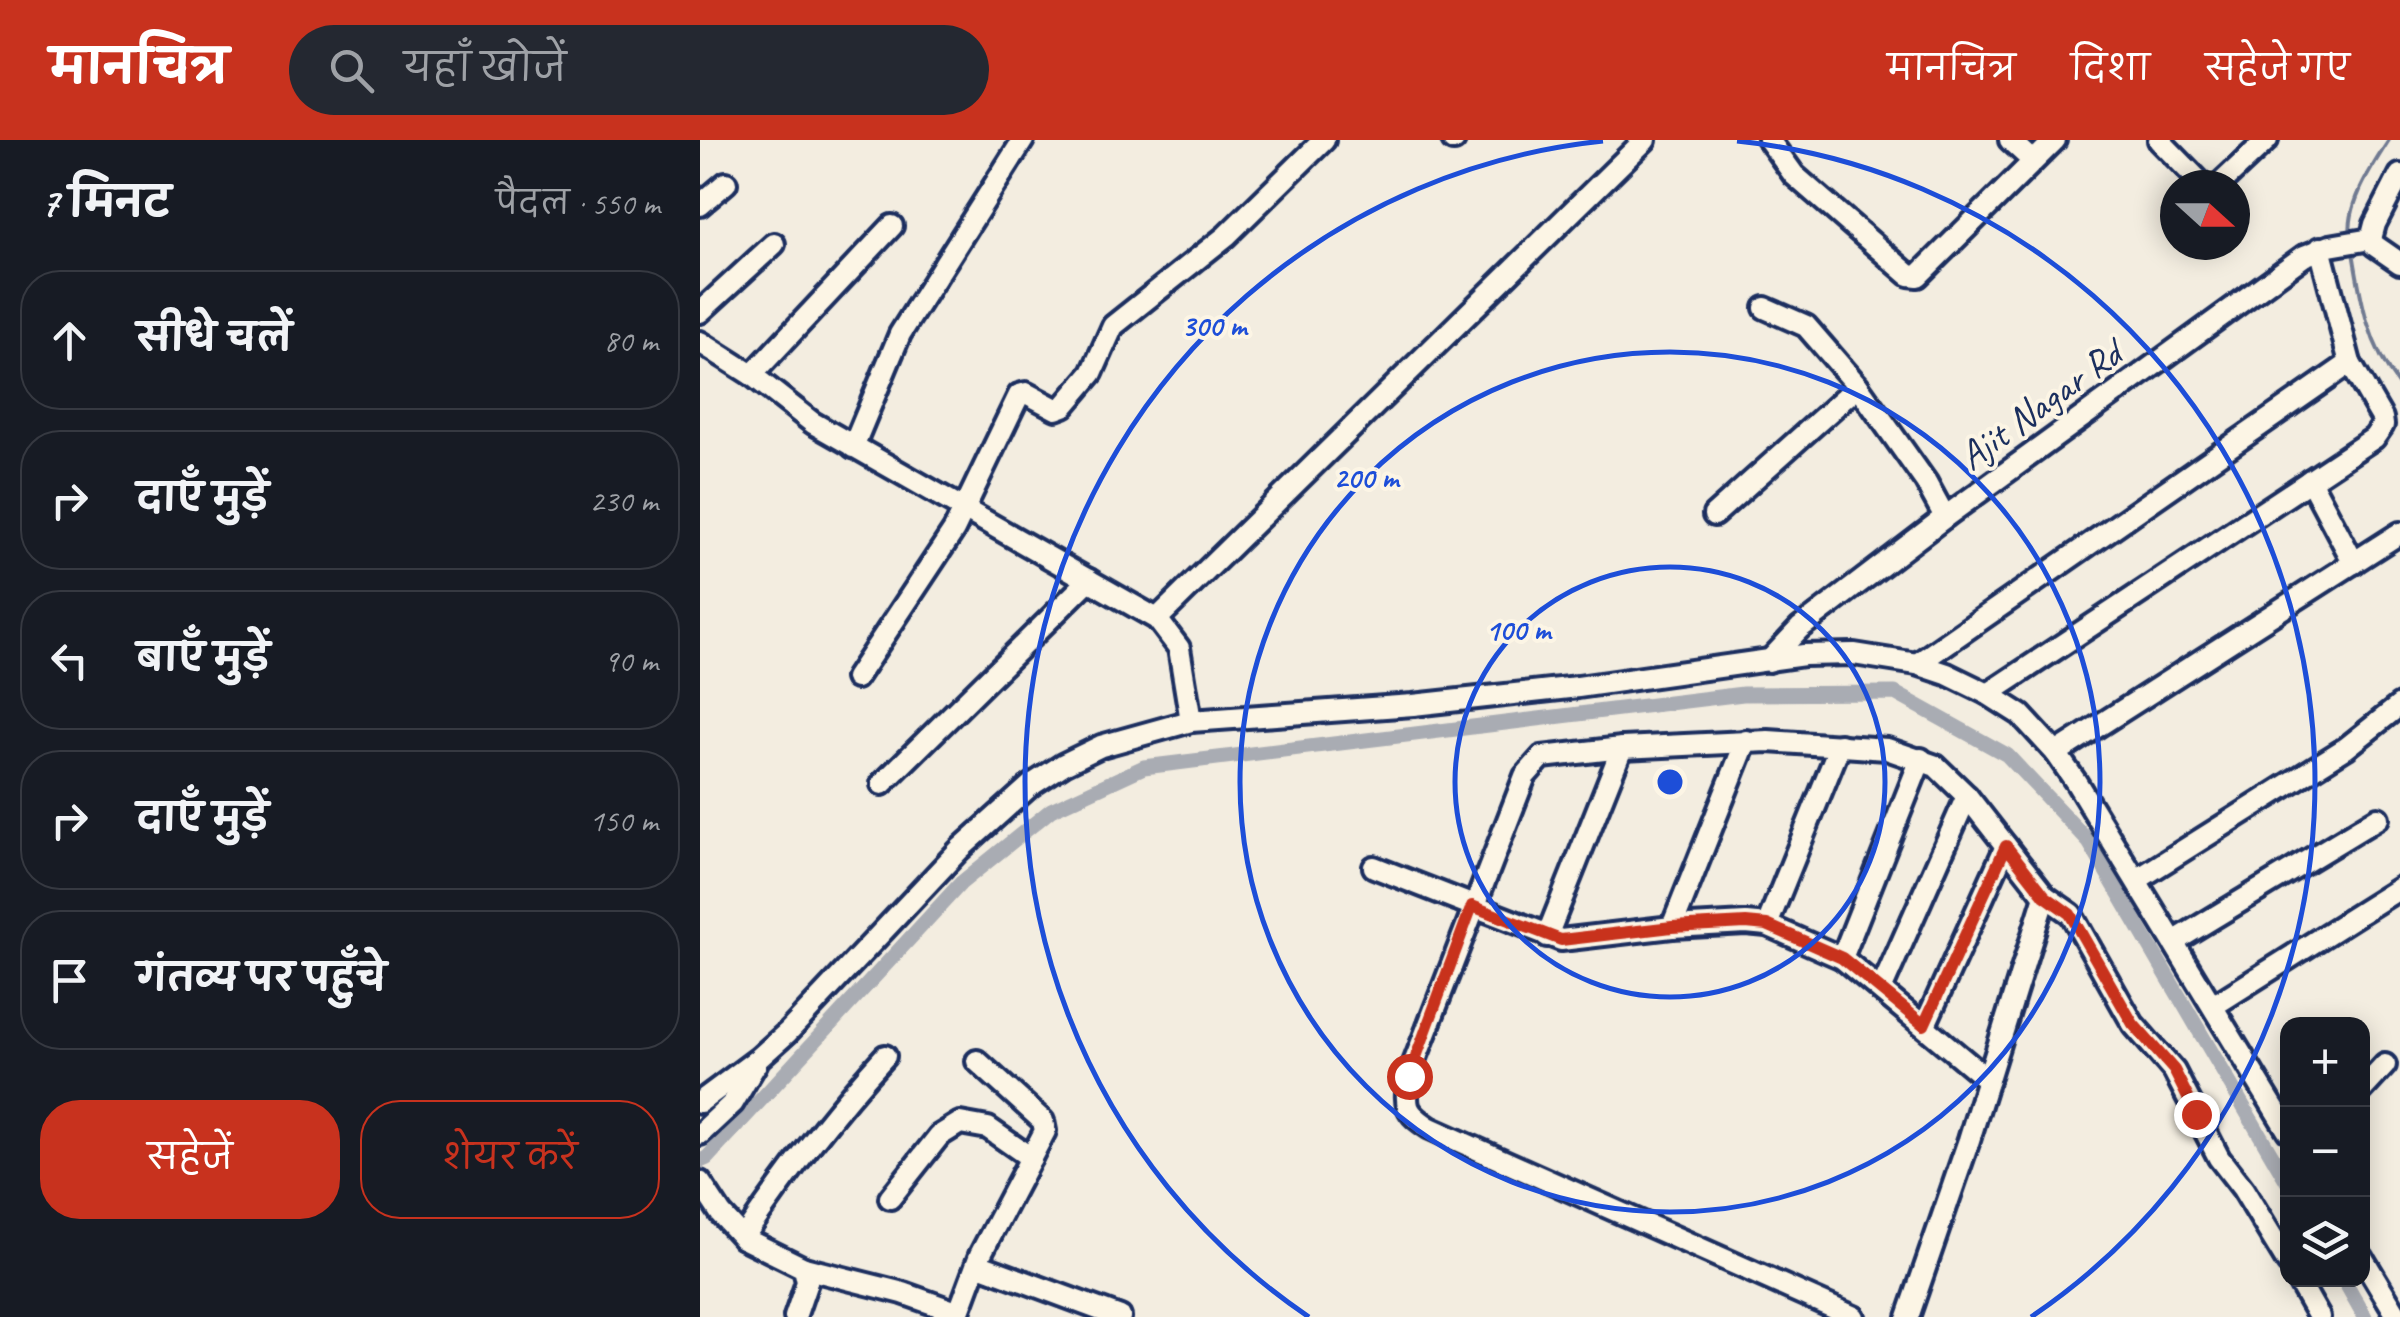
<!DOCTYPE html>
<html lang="hi">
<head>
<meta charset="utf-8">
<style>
  :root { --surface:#171b24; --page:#242831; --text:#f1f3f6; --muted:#9ea1a6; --line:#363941; --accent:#c8321e }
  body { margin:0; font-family:Caveat,"Playpen Sans Deva",sans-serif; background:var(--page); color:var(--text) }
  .controls { position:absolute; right:30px; bottom:30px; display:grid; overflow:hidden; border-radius:20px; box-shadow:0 5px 25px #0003 }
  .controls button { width:90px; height:90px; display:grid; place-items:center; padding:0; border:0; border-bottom:2px solid var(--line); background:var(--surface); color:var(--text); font:50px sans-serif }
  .compass { position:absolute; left:1460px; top:30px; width:90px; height:90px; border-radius:50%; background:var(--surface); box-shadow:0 5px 25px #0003; rotate:111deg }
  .stop { position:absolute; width:30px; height:30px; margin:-22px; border:8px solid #c8321e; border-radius:50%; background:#fff }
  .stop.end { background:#c8321e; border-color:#fff; box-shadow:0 2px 10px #0008 }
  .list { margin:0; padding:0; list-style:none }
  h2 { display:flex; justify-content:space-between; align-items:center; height:130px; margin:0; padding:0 40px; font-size:42px }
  h2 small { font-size:32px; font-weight:400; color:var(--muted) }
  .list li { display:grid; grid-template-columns:65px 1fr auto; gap:30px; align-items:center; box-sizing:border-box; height:140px; margin:0 20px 20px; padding:0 20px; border:2px solid var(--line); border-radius:40px }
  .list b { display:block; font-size:38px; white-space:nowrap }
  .list em { font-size:32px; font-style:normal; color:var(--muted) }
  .actions { display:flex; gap:20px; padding:30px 40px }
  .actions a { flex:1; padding:22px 0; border:2px solid var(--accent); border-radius:40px; text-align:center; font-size:35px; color:var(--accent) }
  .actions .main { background:var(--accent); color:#fff }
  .icon { flex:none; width:55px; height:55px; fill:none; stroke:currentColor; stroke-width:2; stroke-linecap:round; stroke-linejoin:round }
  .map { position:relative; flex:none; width:1700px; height:1177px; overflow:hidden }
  header { display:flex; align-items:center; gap:60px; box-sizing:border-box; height:140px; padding:0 50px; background:var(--accent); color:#fff }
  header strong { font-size:48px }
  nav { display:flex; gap:55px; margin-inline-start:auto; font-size:35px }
  .search { width:700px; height:90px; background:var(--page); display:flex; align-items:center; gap:25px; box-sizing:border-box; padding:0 35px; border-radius:55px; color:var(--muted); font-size:38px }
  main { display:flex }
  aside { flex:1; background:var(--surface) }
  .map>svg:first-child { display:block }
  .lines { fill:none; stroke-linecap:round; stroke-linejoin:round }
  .stream { stroke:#707a91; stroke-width:4 }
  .canal { stroke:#a9acb3; stroke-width:15 }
  .minor-casing { stroke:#1b2f5e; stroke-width:28 }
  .minor { stroke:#fcf5e5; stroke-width:20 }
  .route { stroke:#c8321e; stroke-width:12 }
  .ring { fill:none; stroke:#1d4ed8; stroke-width:5 }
  .labels { text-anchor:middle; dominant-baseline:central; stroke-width:8; stroke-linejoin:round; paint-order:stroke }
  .street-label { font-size:40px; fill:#1b2f5e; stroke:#fcf5e5 }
  .centre { fill:#1d4ed8; stroke:#fcf5e5; stroke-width:5 }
  .ring-label { font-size:30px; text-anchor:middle; font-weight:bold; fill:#1d4ed8; stroke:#fcf5e5; stroke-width:8; stroke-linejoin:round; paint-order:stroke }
</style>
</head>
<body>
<header>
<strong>मानचित्र</strong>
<div class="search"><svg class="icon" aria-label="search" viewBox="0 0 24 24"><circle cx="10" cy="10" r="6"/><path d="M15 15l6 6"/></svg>यहाँ खोजें</div>
<nav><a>मानचित्र</a><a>दिशा</a><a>सहेजे गए</a></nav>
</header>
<main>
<aside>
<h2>7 मिनट<small>पैदल · 550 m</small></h2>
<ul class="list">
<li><svg class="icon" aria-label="ahead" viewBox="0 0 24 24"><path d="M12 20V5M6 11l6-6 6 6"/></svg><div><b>सीधे चलें</b></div><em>80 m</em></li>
<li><svg class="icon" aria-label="right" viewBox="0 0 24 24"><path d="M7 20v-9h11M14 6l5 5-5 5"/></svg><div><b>दाएँ मुड़ें</b></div><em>230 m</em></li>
<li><svg class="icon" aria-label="left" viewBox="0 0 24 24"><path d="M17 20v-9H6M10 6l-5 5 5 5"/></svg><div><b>बाएँ मुड़ें</b></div><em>90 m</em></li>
<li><svg class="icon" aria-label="right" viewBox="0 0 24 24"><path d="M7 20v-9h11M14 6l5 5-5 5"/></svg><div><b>दाएँ मुड़ें</b></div><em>150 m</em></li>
<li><svg class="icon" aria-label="arrive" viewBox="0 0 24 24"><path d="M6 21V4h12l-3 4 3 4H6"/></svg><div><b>गंतव्य पर पहुँचे</b></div></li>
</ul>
<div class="actions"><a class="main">सहेजें</a><a>शेयर करें</a></div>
</aside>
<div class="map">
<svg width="1700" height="1177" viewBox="0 0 1700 1177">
  <rect width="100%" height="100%" fill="#f3ede0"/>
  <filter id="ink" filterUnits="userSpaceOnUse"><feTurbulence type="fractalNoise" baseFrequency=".01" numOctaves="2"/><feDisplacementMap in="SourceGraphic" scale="20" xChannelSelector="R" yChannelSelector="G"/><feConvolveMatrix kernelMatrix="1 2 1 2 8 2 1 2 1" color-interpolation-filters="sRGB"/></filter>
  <g filter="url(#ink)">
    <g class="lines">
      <!-- stream -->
      <g class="stream">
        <path d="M1651,98C1646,64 1672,27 1689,0"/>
        <path d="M1653,112C1661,162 1668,205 1700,247"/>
      </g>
      <!-- canal -->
      <g class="canal">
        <path d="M0,1021L7,1018L261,743L351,670L444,627L1043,554L1195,553L1307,615L1389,702L1588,1043"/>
        <path d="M1644,1140L1665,1177"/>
      </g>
      <!-- minor casing -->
      <g class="minor-casing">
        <g id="minor">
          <path d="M753,0H754"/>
          <path d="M1069,0L1094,35L1209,135L1218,136L1355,0"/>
          <path d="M1310,0L1333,21"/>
          <path d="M1459,0L1503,45"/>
          <path d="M1519,45L1567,0"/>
          <path d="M0,65L26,43"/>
          <path d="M1671,99L1675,84L1700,35"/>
          <path d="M1671,99L1674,105L1700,123"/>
          <path d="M1065,168L1106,186L1158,246"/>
          <path d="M0,172L74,104"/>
          <path d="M0,202L52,235L113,283L457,479L479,508L491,581"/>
          <path d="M52,235L192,86"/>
          <path d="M153,307L200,194L323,0"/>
          <path d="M1610,340L1654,423"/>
          <path d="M1014,375L1158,246L1226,342L1245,377"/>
          <path d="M457,479L945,0"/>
          <path d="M1069,521L1100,488L1245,377L1604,116L1630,106L1671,99"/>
          <path d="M1217,524L1650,223L1620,108"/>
          <path d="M156,538L254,390L319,255L326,253L356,269L364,266L392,233L413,186L526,96L624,0"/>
          <path d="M1288,554L1674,298L1683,285L1682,278L1650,223"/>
          <path d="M1356,613L1700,393"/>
          <path d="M182,644L389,440"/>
          <path d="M674,727L861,800L972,787L1046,783L1067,785L1142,818L1288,940"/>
          <path d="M1438,739L1646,608L1700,565"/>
          <path d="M1067,785L1140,605"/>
          <path d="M972,787L1046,601"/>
          <path d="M847,796L922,608"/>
          <path d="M1475,801L1678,678"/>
          <path d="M1142,818L1221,619"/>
          <path d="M1181,850L1267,656"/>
          <path d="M1513,866L1700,748"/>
          <path d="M1225,885L1306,706"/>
          <path d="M1662,950L1685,925"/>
          <path d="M0,962L59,918L88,892L260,709L330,646L364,624L401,606L491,581L713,565L878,547L1104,515L1154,514L1217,524L1247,534L1288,554L1321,575L1356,613L1376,642L1588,991"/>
          <path d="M0,994L33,963L56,924"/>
          <path d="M0,1042L21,1074L43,1098L104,1128L107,1142L95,1177"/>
          <path d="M190,1058L239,996L260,983L288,988L331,1018"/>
          <path d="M43,1098C87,1033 132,974 185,916"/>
          <path d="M1662,1117L1698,1177"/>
          <path d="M277,1124L420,1177"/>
          <path d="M104,1128L203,1153L259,1173"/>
          <path d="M1598,1140L1619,1177"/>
          <path d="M257,1177L280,1115L345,991L343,981L277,921"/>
          <path d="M1154,1177L730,988C704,971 705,966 709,936L825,636L842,617L922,608L1068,601L1187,609L1236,626L1267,656L1345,756L1371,774L1433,884L1474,931L1519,1018L1543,1049L1588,1123"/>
          <path d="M1208,1177L1269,1000L1345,756"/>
        </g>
      </g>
      <!-- minor -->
      <use href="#minor" class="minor"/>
    </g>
  </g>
  <g class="lines" filter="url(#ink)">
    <!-- route -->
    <path class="route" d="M709,936L772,766L861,800L972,787L1046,783L1067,785L1142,818L1224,885L1306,706L1345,756L1370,774L1433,884L1474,930L1496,974"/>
  </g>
  <!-- distance rings -->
  <g class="ring">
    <circle cx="970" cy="642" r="215"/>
    <circle cx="970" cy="642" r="430"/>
    <path d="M609 1177A645 645 0 0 1 903 1M1037 1A645 645 0 0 1 1331 1177"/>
  </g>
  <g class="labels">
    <!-- street labels -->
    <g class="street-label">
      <text transform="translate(1340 265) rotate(-36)">Ajit Nagar Rd</text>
    </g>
  </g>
  <circle cx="970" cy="642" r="15" class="centre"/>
  <g class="ring-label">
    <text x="514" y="196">300 m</text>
    <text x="666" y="348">200 m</text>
    <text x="818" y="500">100 m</text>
  </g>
</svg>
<div class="controls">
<button>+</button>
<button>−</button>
<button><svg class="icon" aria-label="layers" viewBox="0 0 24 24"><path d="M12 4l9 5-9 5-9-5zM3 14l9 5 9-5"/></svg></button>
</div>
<svg class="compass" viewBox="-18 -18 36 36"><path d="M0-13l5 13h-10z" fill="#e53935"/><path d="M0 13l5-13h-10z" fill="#9ea1a6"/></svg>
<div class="stop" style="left:709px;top:936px"></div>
<div class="stop end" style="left:1496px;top:974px"></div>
</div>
</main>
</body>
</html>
